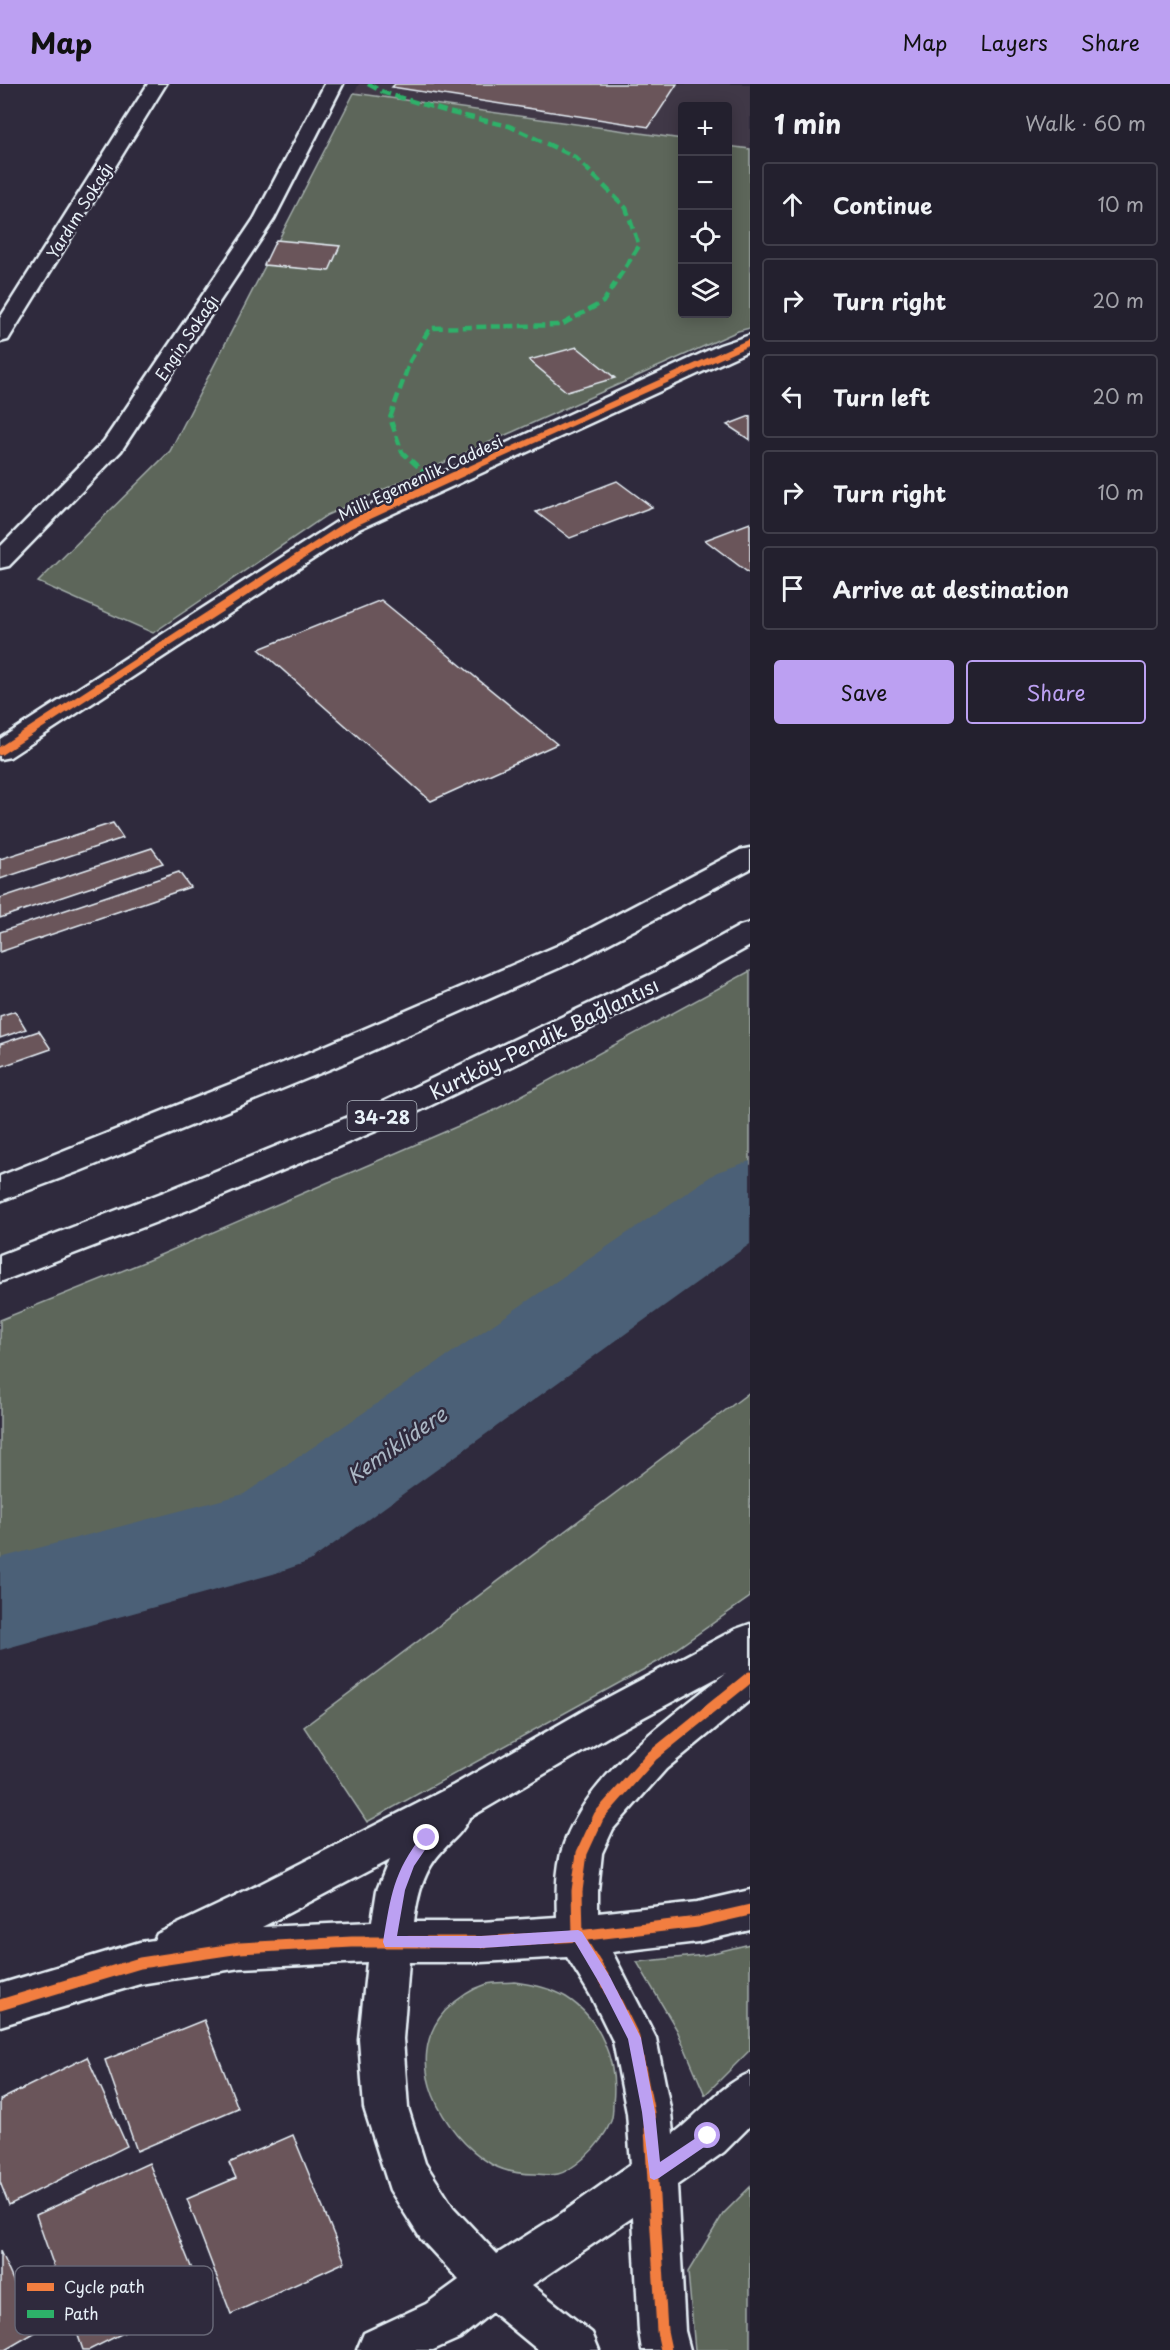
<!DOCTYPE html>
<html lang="en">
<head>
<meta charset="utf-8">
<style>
  :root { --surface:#23202e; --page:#2f2d3a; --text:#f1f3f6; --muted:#a3a3aa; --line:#403e4a; --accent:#bca0f2 }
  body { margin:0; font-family:"Playpen Sans",sans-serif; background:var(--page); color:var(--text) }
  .controls { position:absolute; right:18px; top:18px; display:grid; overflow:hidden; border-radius:6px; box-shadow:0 3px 15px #0003 }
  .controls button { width:54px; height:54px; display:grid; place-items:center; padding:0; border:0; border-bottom:2px solid var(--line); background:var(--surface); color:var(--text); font:30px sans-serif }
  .stop { position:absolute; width:18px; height:18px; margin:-14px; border:4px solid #bca0f2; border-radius:50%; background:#fff }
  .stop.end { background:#bca0f2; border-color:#fff; box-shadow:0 2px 6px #0008 }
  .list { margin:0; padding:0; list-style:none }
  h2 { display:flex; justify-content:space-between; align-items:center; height:78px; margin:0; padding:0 24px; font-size:26px }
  h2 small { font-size:20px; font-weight:400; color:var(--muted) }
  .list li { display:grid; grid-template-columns:39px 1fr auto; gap:18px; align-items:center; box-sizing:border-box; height:84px; margin:0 12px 12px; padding:0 12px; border:2px solid var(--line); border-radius:6px }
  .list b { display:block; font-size:22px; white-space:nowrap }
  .list em { font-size:20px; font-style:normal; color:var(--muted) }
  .actions { display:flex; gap:12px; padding:18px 24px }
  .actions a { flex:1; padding:14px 0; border:2px solid var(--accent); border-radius:6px; text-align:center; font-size:21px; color:var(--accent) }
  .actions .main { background:var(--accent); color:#111 }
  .icon { flex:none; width:33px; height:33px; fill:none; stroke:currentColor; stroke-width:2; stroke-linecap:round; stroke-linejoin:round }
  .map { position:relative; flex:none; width:750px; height:2266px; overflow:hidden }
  header { display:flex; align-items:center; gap:36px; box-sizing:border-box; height:84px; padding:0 30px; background:var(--accent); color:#111 }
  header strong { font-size:28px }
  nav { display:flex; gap:33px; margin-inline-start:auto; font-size:21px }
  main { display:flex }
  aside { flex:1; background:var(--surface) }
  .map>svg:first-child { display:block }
  .built { fill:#413746 }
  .green { fill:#5d665a; stroke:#a2aca9; stroke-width:1.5 }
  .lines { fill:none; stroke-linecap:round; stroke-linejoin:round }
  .river { fill:#4c6177; fill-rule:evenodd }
  .building { fill:#6b555a; stroke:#e8f1f8; stroke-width:1.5 }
  .minor-casing { stroke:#e8f1f8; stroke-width:5 }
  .highway-casing { stroke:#e8f1f8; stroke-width:5 }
  .minor { fill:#2f2a3d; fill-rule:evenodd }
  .highway { fill:#2f2a3d; fill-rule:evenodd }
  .quiet-far1 { stroke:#2db169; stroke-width:4.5; stroke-dasharray:10 4.5; stroke-linecap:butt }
  .quiet { stroke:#2db169; stroke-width:6; stroke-dasharray:12 6; stroke-linecap:butt }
  .cycleway-far2-casing { stroke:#2f2a3d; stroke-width:8 }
  .cycleway-far1-casing { stroke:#2f2a3d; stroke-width:10 }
  .cycleway-casing { stroke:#2f2a3d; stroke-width:15 }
  .cycleway-far2 { stroke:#f27e40; stroke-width:6 }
  .cycleway-far1 { stroke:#f27e40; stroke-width:8 }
  .cycleway { stroke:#f27e40; stroke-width:11 }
  .route { fill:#bca0f2 }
  .labels { text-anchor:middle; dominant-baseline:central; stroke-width:5; stroke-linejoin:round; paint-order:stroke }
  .far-street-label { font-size:16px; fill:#e8f1f8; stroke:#2f2a3d }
  .shield { fill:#2f2a3d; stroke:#b0b5c0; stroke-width:1.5 }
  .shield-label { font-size:18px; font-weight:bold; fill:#e8f1f8 }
  .street-label { font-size:20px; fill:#e8f1f8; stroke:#2f2a3d }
  .water-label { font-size:21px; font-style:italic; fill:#aab7c4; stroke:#2f2a3d }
  .key { fill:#2f2a3d; stroke:#666675; stroke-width:1.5 }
  .key-label { font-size:16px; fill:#e8f1f8 }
</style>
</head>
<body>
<header>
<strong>Map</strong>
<nav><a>Map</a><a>Layers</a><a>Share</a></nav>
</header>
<main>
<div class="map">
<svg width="750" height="2266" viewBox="0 0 750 2266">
  <rect width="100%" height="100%" fill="#2f2a3d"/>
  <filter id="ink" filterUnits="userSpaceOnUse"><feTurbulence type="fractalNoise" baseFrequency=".0167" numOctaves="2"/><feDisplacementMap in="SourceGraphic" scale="12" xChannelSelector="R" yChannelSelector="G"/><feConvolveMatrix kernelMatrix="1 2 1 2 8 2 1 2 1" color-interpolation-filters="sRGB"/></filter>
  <g filter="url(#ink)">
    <!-- built -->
    <path class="built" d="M359,0H750V65L728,62V22H682V55L354,9Z"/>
    <!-- green -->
    <g class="green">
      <path d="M354,9L682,55V230H728V62L750,65V244L738,247L327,431L153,549L38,498L170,367Z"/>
      <path d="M750,887V1080L270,1412L0,1482V1236L144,1178L493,1027Z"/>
      <path d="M750,1308V1513L659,1577L367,1738L304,1643Z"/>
      <path d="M750,1860V1966L705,2011L677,1946L637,1878L705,1871Z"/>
      <path d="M514,1898C532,1901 549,1903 566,1913C601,1935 618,1979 613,2019C613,2025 613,2032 611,2037C606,2050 595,2064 584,2074C577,2080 567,2088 558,2090C551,2092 542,2090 535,2090C520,2090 505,2088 491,2080C442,2050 401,1977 445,1927C456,1916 471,1905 487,1900C495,1898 505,1899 514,1898Z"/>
      <path d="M750,2103V2266H695L688,2188L723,2130Z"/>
    </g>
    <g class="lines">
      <!-- river -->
      <path class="river" d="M750,1077V1160L310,1477L273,1490L0,1566V1474L244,1410L717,1088Z"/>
    </g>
    <!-- building -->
    <g class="building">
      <path d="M395,0H677L649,43L392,3Z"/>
      <path d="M276,156L340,162L329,187L264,181Z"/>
      <path d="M577,263L615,294L567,308L529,276Z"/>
      <path d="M750,332V356L727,341Z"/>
      <path d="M617,397L652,423L570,454L536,428Z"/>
      <path d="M750,439V490L705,456Z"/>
      <path d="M381,516L557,660L431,717L259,565Z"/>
      <path d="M113,739L123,754L0,795V775Z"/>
      <path d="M152,764L163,779L0,834V814Z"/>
      <path d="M179,788L190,803L0,868V848Z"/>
      <path d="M15,927L26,945L0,954V932Z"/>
      <path d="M39,947L51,965L0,983V960Z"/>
      <path d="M204,1936L238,2024L137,2067L105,1976Z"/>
      <path d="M87,1973L127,2062L9,2121L0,2098V2016Z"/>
      <path d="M293,2051L345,2178L231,2230L187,2115L236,2094L229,2079Z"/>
      <path d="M149,2079L202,2210L89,2266H83L36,2131Z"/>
      <path d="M0,2167L36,2248L5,2266H0Z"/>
    </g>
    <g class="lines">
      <!-- minor casing -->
      <g class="minor-casing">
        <g id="minor">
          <path d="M148,0H166L11,251L8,256L0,258V234Z"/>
          <path d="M325,0H343L274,135L121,367L9,482L0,484V463L104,357L254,135Z"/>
          <path d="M750,251V266L359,445L10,673L0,675V655L341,435L720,261Z"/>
          <path d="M750,1540V1616L666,1685L613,1745L602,1769L598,1807V1829L698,1818L750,1806V1846L698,1858L612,1868L656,1954L671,2029L673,2050C699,2031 720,2001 750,1989V2042L724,2068L677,2101L685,2247L690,2266H642L639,2247L633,2133L532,2201L592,2249L599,2266H538L492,2228L460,2254L433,2266H357L364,2249L426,2220L459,2196L421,2155L390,2106L364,2024L359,1955L367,1878L240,1884L140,1900L0,1942V1900L140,1858L154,1856L157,1850L235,1813L454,1701L588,1624L736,1545ZM726,1589C667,1636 582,1694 561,1769C556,1790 556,1812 557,1833L481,1838H414C418,1810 423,1787 443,1766C453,1755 463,1748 469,1734L616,1648ZM389,1776L377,1806L372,1838L262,1843ZM567,1873L591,1912L613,1957L627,2029L631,2080L562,2129L497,2170L453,2123L425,2079L408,2024L403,1955L409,1878H481Z"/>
        </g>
      </g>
      <!-- highway casing -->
      <g class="highway-casing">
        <g id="highway">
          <path d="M750,764V785L577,876L335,983L80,1087L0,1117V1092L313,967L557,862L740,766Z"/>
          <path d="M750,839V862L678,902L390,1041L188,1126L0,1198V1171L164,1108L368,1025L656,888L740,842Z"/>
        </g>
      </g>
      <!-- minor -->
      <use href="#minor" class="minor"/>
      <!-- highway -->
      <use href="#highway" class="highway"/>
      <!-- quiet-far1 -->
      <path class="quiet-far1" d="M368,0L385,9L452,29L509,42L575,73L626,124L639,162L603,218L561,241L430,244L410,277L390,334L402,368L425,389"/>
      <!-- quiet -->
      <path class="quiet" d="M423,387L437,400"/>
      <!-- cycleway-far2 casing -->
      <g class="cycleway-far2-casing">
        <path id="cycleway-far2" d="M461,389L750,258"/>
      </g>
      <!-- cycleway-far1 casing -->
      <g class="cycleway-far1-casing">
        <path id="cycleway-far1" d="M0,667L350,440L465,387"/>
      </g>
      <!-- cycleway casing -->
      <g class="cycleway-casing">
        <g id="cycleway">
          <path d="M0,1921L140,1879L240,1864L352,1858H481L578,1852L698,1838L750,1826"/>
          <path d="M666,2266L662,2247L649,2029L634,1954L606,1897L578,1852L577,1807L582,1769L599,1732L652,1672L750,1593"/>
        </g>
      </g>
      <!-- cycleway-far2 -->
      <use href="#cycleway-far2" class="cycleway-far2"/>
      <!-- cycleway-far1 -->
      <use href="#cycleway-far1" class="cycleway-far1"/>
      <!-- cycleway -->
      <use href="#cycleway" class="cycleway"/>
    </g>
  </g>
  <!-- route -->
  <path class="route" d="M427,1748L433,1754L414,1782L405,1806L397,1852H481L578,1846L582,1848L610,1893L641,1954L655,2028L660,2078L708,2046L713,2047L715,2052L713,2057L659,2094L654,2096L650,2094L642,2028L628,1955L601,1902L575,1858L481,1864L385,1863L383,1858C391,1811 393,1789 423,1750Z"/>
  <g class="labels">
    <!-- far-street labels -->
    <g class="far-street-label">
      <text transform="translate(79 126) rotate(-58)">Yardım Sokağı</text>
      <text transform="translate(186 253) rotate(-56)">Engin Sokağı</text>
      <text transform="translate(420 393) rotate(-25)">Milli Egemenlik Caddesi</text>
    </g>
    <!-- shield labels -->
    <rect class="shield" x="347.5" y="1017" width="69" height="30" rx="4.5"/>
    <g class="shield-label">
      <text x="382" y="1032">34-28</text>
    </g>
    <!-- street labels -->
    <g class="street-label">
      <text transform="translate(544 954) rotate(-26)">Kurtköy-Pendik Bağlantısı</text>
    </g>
    <!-- water labels -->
    <g class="water-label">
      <text transform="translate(396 1360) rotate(-35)">Kemiklidere</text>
    </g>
  </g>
  <!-- legend -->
  <rect x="15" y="2182" width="198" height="69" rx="9" class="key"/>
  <rect x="27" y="2199" width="27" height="8" fill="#f27e40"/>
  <rect x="27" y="2226" width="27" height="8" fill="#2db169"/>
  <g class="key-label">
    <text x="64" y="2209">Cycle path</text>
    <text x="64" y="2236">Path</text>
  </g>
</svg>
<div class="controls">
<button>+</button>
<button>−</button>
<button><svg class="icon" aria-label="locate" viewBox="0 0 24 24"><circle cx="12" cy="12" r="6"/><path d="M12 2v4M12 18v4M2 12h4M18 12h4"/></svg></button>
<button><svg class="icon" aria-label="layers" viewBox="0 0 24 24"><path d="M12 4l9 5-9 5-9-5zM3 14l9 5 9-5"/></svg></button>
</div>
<div class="stop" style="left:708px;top:2052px"></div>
<div class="stop end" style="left:427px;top:1754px"></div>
</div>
<aside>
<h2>1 min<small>Walk · 60 m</small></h2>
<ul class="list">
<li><svg class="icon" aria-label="ahead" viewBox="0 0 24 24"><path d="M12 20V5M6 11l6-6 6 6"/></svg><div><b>Continue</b></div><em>10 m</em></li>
<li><svg class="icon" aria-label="right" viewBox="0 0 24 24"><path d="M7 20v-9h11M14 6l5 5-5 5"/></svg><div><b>Turn right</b></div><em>20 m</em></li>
<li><svg class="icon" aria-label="left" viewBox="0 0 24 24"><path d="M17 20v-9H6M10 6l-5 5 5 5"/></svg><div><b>Turn left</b></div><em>20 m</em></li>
<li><svg class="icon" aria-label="right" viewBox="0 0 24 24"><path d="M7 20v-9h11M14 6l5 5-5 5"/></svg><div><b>Turn right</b></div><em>10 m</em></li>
<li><svg class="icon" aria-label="arrive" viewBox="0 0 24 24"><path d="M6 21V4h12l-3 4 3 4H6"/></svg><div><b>Arrive at destination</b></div></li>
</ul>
<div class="actions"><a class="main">Save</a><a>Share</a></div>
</aside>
</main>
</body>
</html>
